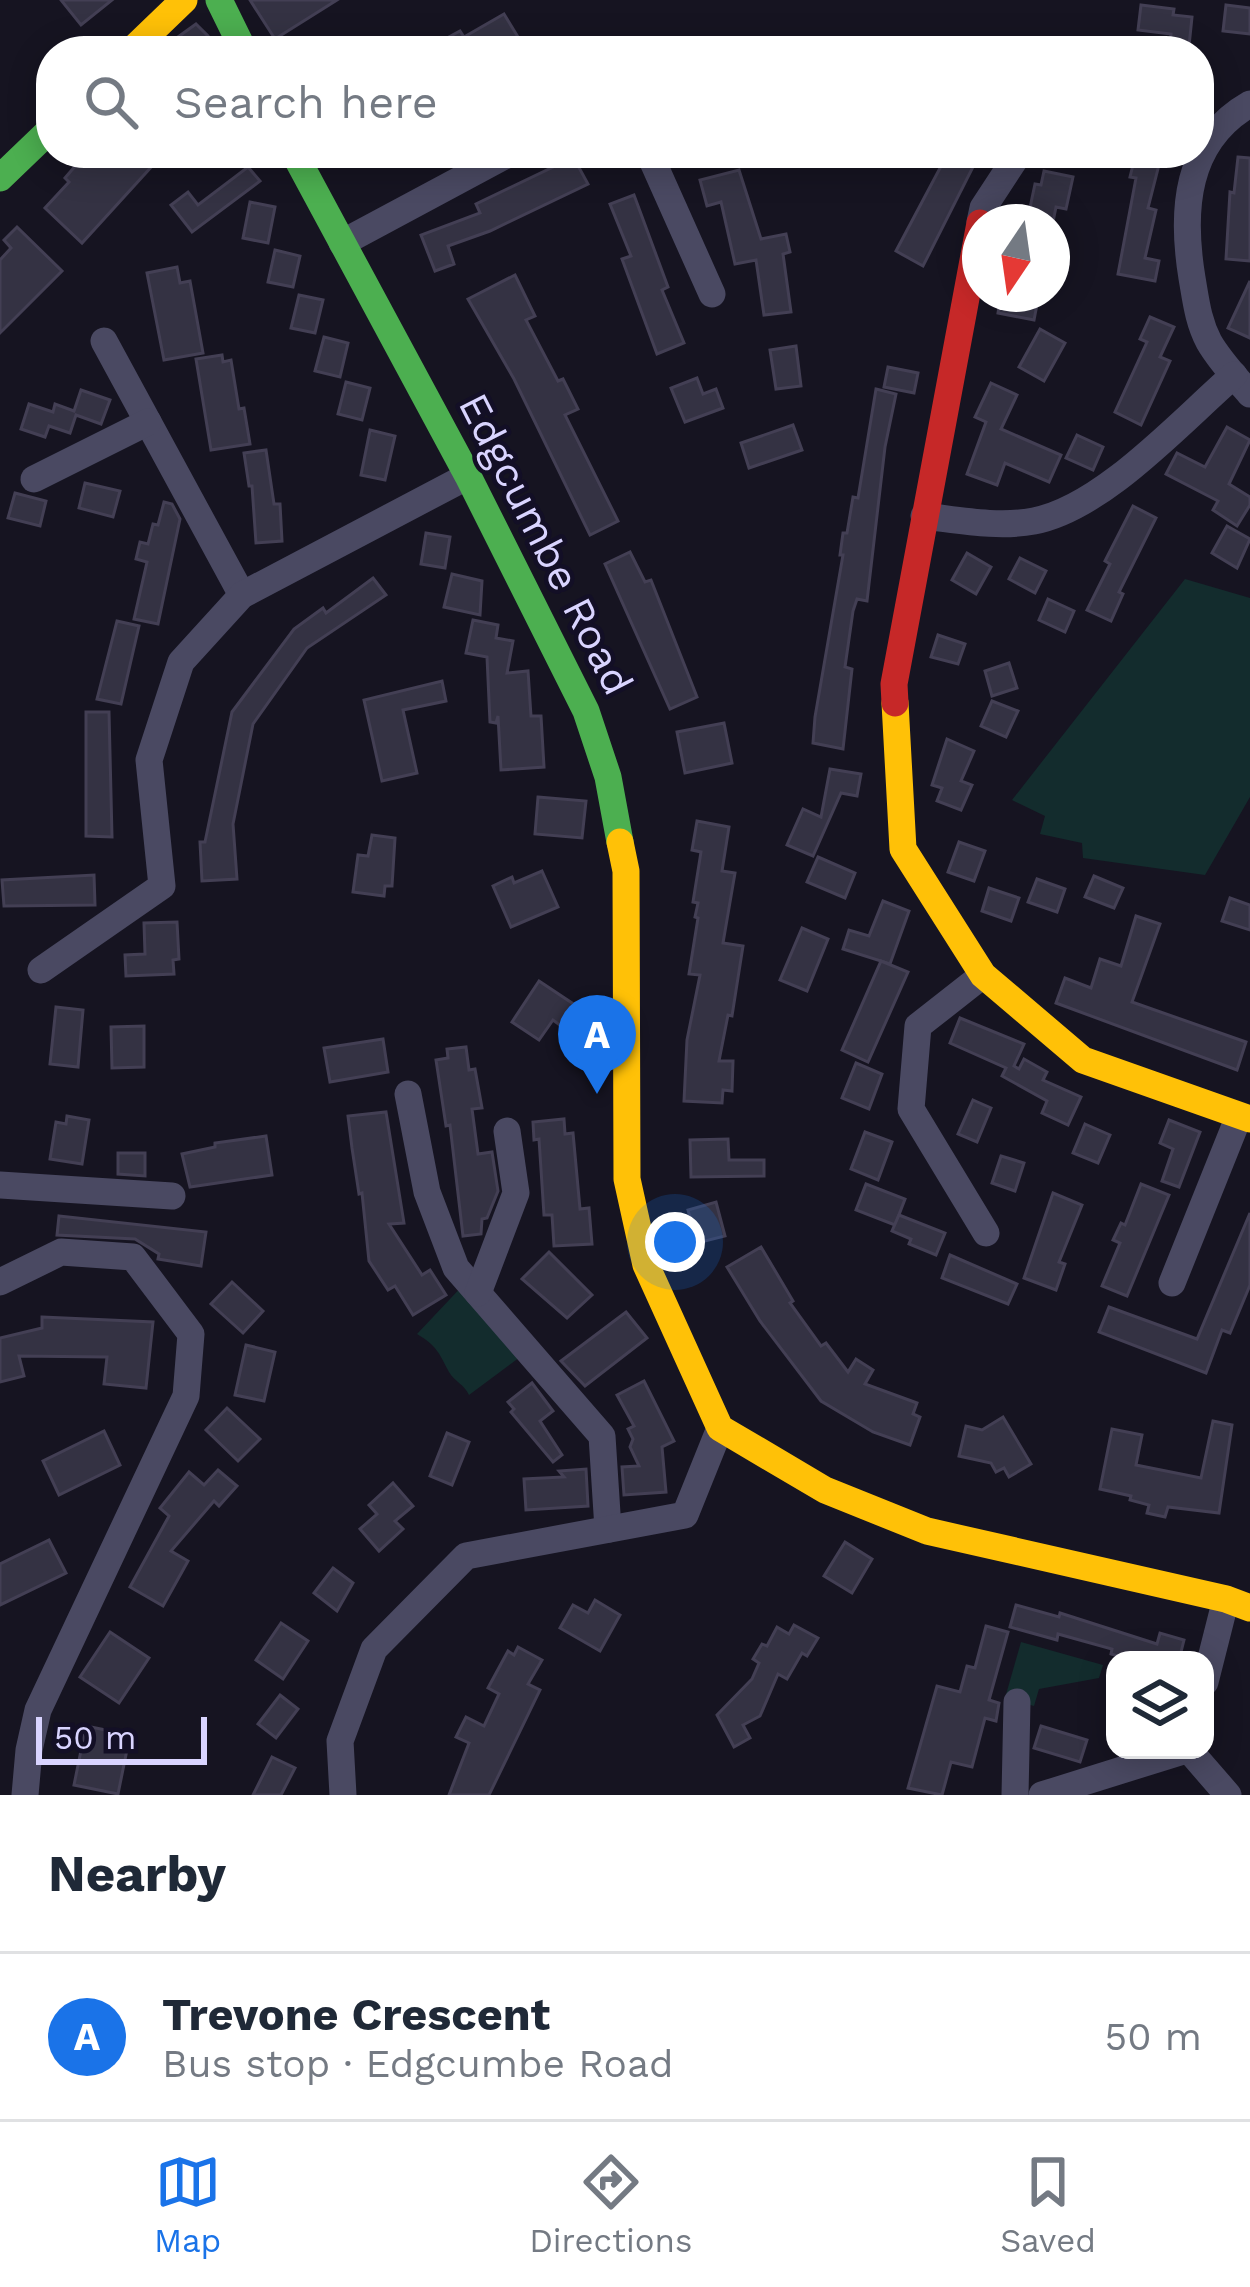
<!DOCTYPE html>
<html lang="en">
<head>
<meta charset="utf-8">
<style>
  :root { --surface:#fff; --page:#f6f6f7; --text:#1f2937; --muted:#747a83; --line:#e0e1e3; --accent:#1a73e8 }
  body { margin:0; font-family:"Work Sans",sans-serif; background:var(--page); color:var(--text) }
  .controls { position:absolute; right:36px; bottom:36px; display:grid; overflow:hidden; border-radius:24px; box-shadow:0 6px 30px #0003 }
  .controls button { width:108px; height:108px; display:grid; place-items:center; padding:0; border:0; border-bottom:3px solid var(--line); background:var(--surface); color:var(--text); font:60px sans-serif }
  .compass { position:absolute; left:962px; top:204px; width:108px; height:108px; border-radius:50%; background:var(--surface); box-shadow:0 6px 30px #0003; rotate:193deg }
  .scale { position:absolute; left:36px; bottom:30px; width:171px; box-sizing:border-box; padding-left:12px; border:6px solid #d9d4ff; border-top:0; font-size:33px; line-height:42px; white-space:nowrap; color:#d9d4ff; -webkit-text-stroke:9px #130f26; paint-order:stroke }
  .you { position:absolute; left:675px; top:1242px; width:42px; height:42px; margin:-30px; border:9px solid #fff; border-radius:50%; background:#1a73e8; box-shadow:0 0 0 18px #1a73e833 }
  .badge { display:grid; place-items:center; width:78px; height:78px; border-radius:50%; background:var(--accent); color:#fff; font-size:39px; font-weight:700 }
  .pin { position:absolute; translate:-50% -99px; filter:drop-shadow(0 3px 6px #0008) }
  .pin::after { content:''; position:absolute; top:63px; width:42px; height:36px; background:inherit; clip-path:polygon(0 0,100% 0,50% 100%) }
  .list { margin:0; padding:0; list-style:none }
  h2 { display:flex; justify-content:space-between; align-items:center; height:156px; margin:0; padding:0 48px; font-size:51px }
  h2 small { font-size:39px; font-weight:400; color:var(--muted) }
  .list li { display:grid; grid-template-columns:78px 1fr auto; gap:36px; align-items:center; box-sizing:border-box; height:168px; padding:0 48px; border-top:3px solid var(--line) }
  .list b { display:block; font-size:45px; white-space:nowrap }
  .list p { margin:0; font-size:39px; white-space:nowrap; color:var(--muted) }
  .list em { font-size:39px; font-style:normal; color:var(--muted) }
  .icon { flex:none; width:66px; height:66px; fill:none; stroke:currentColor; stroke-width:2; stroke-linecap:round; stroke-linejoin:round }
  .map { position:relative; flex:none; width:1250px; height:1795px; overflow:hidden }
  .search { position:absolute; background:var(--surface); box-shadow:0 6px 30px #0003; left:36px; right:36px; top:36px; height:132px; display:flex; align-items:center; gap:30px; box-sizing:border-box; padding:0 42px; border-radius:48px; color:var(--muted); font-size:45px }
  .sheet { height:324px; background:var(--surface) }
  nav { display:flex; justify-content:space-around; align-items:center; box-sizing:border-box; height:168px; border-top:3px solid var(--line); background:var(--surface); font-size:33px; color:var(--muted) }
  nav a { display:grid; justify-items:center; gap:6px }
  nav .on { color:var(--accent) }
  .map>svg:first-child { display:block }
  .green { fill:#132c2d }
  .building { fill:#343243; stroke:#433f54; stroke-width:3 }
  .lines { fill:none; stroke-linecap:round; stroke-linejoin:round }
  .street { stroke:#4a4962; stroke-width:27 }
  .fast { stroke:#4caf50; stroke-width:27 }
  .slow { stroke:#ffc107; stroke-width:27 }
  .jam { stroke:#c62828; stroke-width:27 }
  .labels { text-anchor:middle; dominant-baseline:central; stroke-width:9; stroke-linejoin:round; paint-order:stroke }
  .street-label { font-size:42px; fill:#d9d4ff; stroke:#130f26 }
</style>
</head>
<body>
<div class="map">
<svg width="1250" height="1795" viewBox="0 0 1250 1795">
  <rect width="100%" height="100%" fill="#161421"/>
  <!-- green -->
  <g class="green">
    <path d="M1185,579L1250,598V797L1205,875L1083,858L1082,843L1040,834L1045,816L1012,800Z"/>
    <path d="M467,1281L528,1351L469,1395C464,1384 455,1382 449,1372C439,1353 437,1346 417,1334Z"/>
    <path d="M1021,1642L1103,1665L1099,1678L1039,1689L1034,1706L1005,1698Z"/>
  </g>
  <!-- building -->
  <g class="building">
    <path d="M61,0H112L81,25Z"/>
    <path d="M250,0H337L275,39Z"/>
    <path d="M1141,5L1174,9L1173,15L1192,17L1189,46L1170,44L1171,34L1138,30Z"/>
    <path d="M1226,5L1250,8V34L1223,31Z"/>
    <path d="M504,14L518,37L494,51H423L460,31L464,37Z"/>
    <path d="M196,24L208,36L216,51H193L178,37Z"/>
    <path d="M96,153H164L82,243L45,208L69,182L65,178L83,157L88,162Z"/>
    <path d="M548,153H571L588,184L490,231L448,246L454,264L435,271L421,235L480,213L476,204L555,166Z"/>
    <path d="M948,153H980L923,266L896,251Z"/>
    <path d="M1136,153H1162L1148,208L1156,210L1145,258L1159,261L1155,281L1118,274L1136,178L1130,177Z"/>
    <path d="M1238,157L1250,158V261L1226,259L1230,192L1234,193Z"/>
    <path d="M248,167L260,181L192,232L171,205L188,192L198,205Z"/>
    <path d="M739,170L761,239L786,234L790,252L783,254L791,312L764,315L756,260L735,264L721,202L707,206L700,180Z"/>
    <path d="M1044,171L1073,177L1066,209L1056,207L1053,222H1027L1035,184L1041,185Z"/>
    <path d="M634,195L668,287L662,290L684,343L657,354L622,259L631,256L610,204Z"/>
    <path d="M250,202L275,207L268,243L243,238Z"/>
    <path d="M17,227L62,271L0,333V260L11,248L4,240Z"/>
    <path d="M275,250L300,256L293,287L268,282Z"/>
    <path d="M177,267L180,283L190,281L203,353L164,360L147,273Z"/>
    <path d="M515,275L535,316L526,320L558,381L563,379L578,409L565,415L618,521L590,535L514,379L468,299Z"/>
    <path d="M1250,281V338L1228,328Z"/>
    <path d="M1001,294H1039L1034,320L998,313Z"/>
    <path d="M299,295L323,300L315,333L291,328Z"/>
    <path d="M1150,317L1174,327L1160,357L1170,361L1141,425L1115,412L1147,342L1140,339Z"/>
    <path d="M1040,329L1065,343L1044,381L1019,367Z"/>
    <path d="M324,337L348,343L340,377L315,371Z"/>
    <path d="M796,346L801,386L776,389L770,350Z"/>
    <path d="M222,355L223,362L231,360L239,409L244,408L250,444L211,450L196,359Z"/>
    <path d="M888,367L918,373L914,393L884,387Z"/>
    <path d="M697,378L703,394L716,389L723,408L685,422L671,388Z"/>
    <path d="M346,382L370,388L362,420L338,414Z"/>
    <path d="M991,383L1017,395L1001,429L1061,455L1049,482L1005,463L997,485L967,474L986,422L975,417Z"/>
    <path d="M876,389L896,394L885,447L867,601L857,599L853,611L845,667L852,669L843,749L813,743L815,717L843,555H840L843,533H847L853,497L858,498Z"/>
    <path d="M81,390L110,400L101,424L76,415L70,433L49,426L45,437L21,429L29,404L53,412L55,404L74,411Z"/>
    <path d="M793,425L802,450L749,468L741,443Z"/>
    <path d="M1227,427L1250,440L1229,484L1250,497V505L1237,526L1213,510L1218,501L1166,474L1177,453L1205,467Z"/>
    <path d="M370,430L395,436L385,480L361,475Z"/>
    <path d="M1077,435L1103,447L1093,470L1066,458Z"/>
    <path d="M266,450L274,504H280L282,541L256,543L252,486H249L244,453Z"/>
    <path d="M85,483L120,491L113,517L79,508Z"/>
    <path d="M15,493L46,501L40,526L8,518Z"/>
    <path d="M164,502L172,504L180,519L158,624L134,619L147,562L136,559L140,542L148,544L153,524L158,525Z"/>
    <path d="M1133,506L1156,518L1119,592L1123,594L1111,621L1087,610L1110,564L1105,561Z"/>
    <path d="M1227,526L1250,539L1237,568L1212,553Z"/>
    <path d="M426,533L450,537L445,568L421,564Z"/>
    <path d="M630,552L645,582L651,580L697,697L670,709L605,564Z"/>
    <path d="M967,553L991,567L976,594L952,580Z"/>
    <path d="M1020,558L1046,571L1035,593L1009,579Z"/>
    <path d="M452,574L482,581L480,615L444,607Z"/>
    <path d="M373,578L386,595L307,648L253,724L233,824L237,879L202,881L200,842H205L232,712L294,629L323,608L326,613Z"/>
    <path d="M1048,599L1074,611L1065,632L1039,620Z"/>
    <path d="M473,620L498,625L496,638L513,641L507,673L528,671L531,716H541L544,767L501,770L498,716L496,723L490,722L487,657L466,653Z"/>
    <path d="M117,621L139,626L121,704L97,699Z"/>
    <path d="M938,635L965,644L958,664L931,657Z"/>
    <path d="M1009,663L1017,688L992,696L985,671Z"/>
    <path d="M442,681L446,701L403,710L417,773L382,781L364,700Z"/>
    <path d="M992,701L1018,711L1006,737L981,726Z"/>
    <path d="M86,712H109L112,837L86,836Z"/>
    <path d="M724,723L732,763L685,773L677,732Z"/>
    <path d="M947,739L974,751L961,781L972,785L961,810L937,801L942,788L932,785Z"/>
    <path d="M830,769L861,774L857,796L841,793L813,856L787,845L803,809L821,817Z"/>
    <path d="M538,797L586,801L582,838L535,834Z"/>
    <path d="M697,821L729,827L722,871L735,873L723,943L743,946L732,1016L728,1015L719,1061H733L732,1091L723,1090L722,1103L684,1101L687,1040L700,975L689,974L698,918L695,917L698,903L693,902L701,852L692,850Z"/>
    <path d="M372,835L395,838L392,886H385L384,896L353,892L358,855L368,856Z"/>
    <path d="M959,842L985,851L974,881L948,872Z"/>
    <path d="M818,857L855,873L845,898L807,882Z"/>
    <path d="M542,871L558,907L511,927L493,886L512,877L514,883Z"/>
    <path d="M94,875L95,905L4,906L2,880Z"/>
    <path d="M1094,876L1123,888L1114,908L1085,897Z"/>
    <path d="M1037,879L1065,889L1057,912L1028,902Z"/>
    <path d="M989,888L1019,898L1011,921L982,911Z"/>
    <path d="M1230,898L1250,905V930L1222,921Z"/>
    <path d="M883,901L909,911L890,964L843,949L849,930L869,936Z"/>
    <path d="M1136,916L1160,924L1132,1002L1246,1042L1237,1070L1056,1003L1065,978L1091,988L1100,959L1121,966Z"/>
    <path d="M177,922L179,959L173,960L174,974L126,976L125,955L145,954L144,923Z"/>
    <path d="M802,928L828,939L807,991L780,980Z"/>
    <path d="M881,961L908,972L868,1062L842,1050Z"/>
    <path d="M539,981L578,1007L564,1028L553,1020L539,1040L512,1022Z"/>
    <path d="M56,1007L83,1010L78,1067L50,1064Z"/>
    <path d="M960,1018L1024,1044L1014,1066L1019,1069L1024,1059L1047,1072L1043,1080L1081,1097L1068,1125L1042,1113L1047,1101L1002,1076L1006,1068L950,1043Z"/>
    <path d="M144,1026V1067L112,1068L111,1027Z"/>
    <path d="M383,1039L388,1072L330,1082L324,1048Z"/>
    <path d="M466,1047L469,1070L475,1069L482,1108L472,1109L478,1154L492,1152L498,1191L487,1218L482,1219L481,1234L463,1236L450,1125L446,1126L436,1060L448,1058L447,1049Z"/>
    <path d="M856,1063L882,1074L869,1109L842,1098Z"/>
    <path d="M973,1100L991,1108L977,1142L958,1134Z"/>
    <path d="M386,1112L404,1223L389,1224L422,1275L430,1270L446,1295L413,1315L395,1286L388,1290L369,1261L362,1193L359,1194L352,1148L348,1116Z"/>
    <path d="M67,1116L89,1120L82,1164L50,1159L56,1122L66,1124Z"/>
    <path d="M564,1119L565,1134L573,1133L580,1209L589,1208L592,1244L554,1246L552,1215H544L539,1139L534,1140L533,1122Z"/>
    <path d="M1169,1120L1200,1132L1179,1187L1162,1181L1173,1149L1160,1143Z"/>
    <path d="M1085,1124L1110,1135L1098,1163L1073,1153Z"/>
    <path d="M865,1132L892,1142L878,1180L851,1169Z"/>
    <path d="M266,1136L272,1175L190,1187L182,1154L215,1147V1143Z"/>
    <path d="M728,1139L729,1160H764V1176L691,1177L690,1140Z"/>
    <path d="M118,1153H145V1176L118,1174Z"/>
    <path d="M1001,1156L1024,1163L1015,1191L992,1183Z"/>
    <path d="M866,1184L905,1199L895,1225L856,1210Z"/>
    <path d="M1141,1184L1169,1195L1127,1296L1102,1286L1120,1243L1113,1240L1121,1223L1125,1225Z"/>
    <path d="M1053,1193L1082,1205L1059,1262L1065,1264L1056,1290L1024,1278Z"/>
    <path d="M716,1202L725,1236L697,1243L688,1210Z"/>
    <path d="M1250,1213V1285L1230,1333L1222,1330L1206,1373L1099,1332L1109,1307L1197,1339Z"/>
    <path d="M899,1215L945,1233L936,1255L909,1244L911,1239L892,1231Z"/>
    <path d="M59,1216L206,1232L201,1266L158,1259L159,1254L135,1239L57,1235Z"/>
    <path d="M761,1247L793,1301L790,1303L821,1346L826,1343L848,1372L856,1359L873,1370L865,1384L917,1403L913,1414L920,1417L910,1445L873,1432L821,1401L760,1321L727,1267Z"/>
    <path d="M549,1252L592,1295L567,1318L522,1279Z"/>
    <path d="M950,1255L1017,1284L1008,1304L942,1278Z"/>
    <path d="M232,1282L263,1311L243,1333L211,1304Z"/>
    <path d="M626,1312L647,1338L585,1386L561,1361Z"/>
    <path d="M42,1317L153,1322L146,1388L104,1384L107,1357L19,1356L24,1376L0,1382V1338L42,1328Z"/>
    <path d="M246,1345L275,1352L264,1401L235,1395Z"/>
    <path d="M644,1381L674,1441L662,1447L666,1492L624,1495L622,1467L639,1466L630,1447L633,1439L628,1429L634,1426L617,1395Z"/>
    <path d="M532,1383L553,1411L540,1421L562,1455L553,1462L511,1412L514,1409L508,1402Z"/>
    <path d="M227,1408L260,1439L238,1461L206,1430Z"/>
    <path d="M1003,1417L1031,1464L1009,1477L1004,1468L996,1472L991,1463L959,1456L966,1426L982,1430Z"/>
    <path d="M1213,1421L1232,1425L1219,1513L1168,1507L1165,1517L1147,1513L1149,1505L1130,1500L1131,1496L1100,1489L1112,1429L1142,1435L1136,1465L1201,1478Z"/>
    <path d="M104,1431L120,1465L59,1495L43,1461Z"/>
    <path d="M447,1433L469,1442L452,1485L430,1476Z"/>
    <path d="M586,1469L588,1506L526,1510L524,1479L564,1477L559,1471Z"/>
    <path d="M218,1470L237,1486L219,1506L214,1501L171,1551L188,1561L163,1606L130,1587L169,1516L160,1508L189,1472L204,1485Z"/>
    <path d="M393,1483L413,1506L395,1521L403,1529L379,1551L360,1529L377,1514L369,1505Z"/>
    <path d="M49,1540L66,1573L0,1605V1564Z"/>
    <path d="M845,1542L872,1559L852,1593L824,1576Z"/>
    <path d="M333,1568L353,1583L337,1611L314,1593Z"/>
    <path d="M595,1600L620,1615L600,1651L560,1628L573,1605L588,1613Z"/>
    <path d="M1016,1605L1059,1617L1060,1613L1157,1644L1160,1633L1184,1640L1181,1652L1193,1656L1192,1660H1131L1111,1654L1112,1649L1058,1634L1057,1640L1010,1627Z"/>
    <path d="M281,1623L308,1641L283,1679L256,1660Z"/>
    <path d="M794,1625L818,1638L807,1656L802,1653L787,1679L778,1674L760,1716L743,1725L750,1738L734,1747L717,1715L752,1679L759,1663L753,1659L762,1644L767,1646L777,1627L789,1634Z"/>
    <path d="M986,1626L1008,1632L989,1700L999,1703L996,1721L985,1718L972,1767L951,1762L942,1795L908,1788L937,1686L960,1692L967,1666L975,1668Z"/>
    <path d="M110,1632L149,1658L119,1703L80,1677Z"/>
    <path d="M518,1647L542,1660L528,1684L540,1690L489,1795H449L469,1743L456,1737L466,1717L484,1726L499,1694L488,1688L508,1651L514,1655Z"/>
    <path d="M280,1695L298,1709L276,1738L258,1724Z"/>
    <path d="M86,1726L130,1735L118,1794L74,1785Z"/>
    <path d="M1041,1726L1087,1740L1080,1762L1034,1748Z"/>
    <path d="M272,1757L295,1768L281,1795H253Z"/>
  </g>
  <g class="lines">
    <!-- street -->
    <g class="street">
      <path d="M1250,104C1185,141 1181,211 1192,278C1196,301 1198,321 1209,342C1220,361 1236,378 1250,394"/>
      <path d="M649,153L712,294"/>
      <path d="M980,222L983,208L1019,153"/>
      <path d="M342,243L510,153"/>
      <path d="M104,341L242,595"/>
      <path d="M34,479L148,422"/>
      <path d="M924,516C959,520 998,528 1034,521C1103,508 1181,421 1234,375"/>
      <path d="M41,970L162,886L149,760L181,662L242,595L468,476"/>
      <path d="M983,975L918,1026L911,1109L986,1233"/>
      <path d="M408,1094L427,1192L456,1268L602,1436L608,1529"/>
      <path d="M0,1185L172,1196"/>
      <path d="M0,1282L61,1252L133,1257L191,1334L186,1396L38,1710L29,1750L25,1795"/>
      <path d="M1172,1283L1239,1116"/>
      <path d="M478,1293L516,1193L507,1131"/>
      <path d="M1205,1682L1226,1599"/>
      <path d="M1189,1750L1228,1795"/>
      <path d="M343,1795L340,1741L374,1649L466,1556L685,1515L720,1428"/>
      <path d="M1015,1795L1017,1702"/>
      <path d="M1042,1795L1186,1750"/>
    </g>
    <!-- fast -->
    <g class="fast">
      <path d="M219,0L244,51"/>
      <path d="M294,153L468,476L586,711L608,777L620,842"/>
      <path d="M0,178L51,129"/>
    </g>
    <!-- slow -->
    <g class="slow">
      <path d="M131,51L184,0"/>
      <path d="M895,703L903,849L983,975L1083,1060L1250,1119"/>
      <path d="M620,842L626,871L627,1179L646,1265L720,1428L825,1490L927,1531L1226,1599L1250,1608"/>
    </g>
    <!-- jam -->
    <path class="jam" d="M895,703L894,684L980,223"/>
  </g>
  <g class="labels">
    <!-- street labels -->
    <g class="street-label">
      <text transform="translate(546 544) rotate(63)">Edgcumbe Road</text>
    </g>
  </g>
</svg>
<div class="controls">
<button><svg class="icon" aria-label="layers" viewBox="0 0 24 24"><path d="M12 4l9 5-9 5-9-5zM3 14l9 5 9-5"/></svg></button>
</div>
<svg class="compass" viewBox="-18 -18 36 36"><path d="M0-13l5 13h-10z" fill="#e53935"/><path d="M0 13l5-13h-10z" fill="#747a83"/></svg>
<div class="scale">50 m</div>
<div class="you"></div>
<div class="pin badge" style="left:597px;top:1094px">A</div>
<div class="search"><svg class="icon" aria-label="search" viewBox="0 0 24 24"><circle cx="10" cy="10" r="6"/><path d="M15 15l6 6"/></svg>Search here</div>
</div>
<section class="sheet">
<h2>Nearby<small></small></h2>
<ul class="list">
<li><span class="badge">A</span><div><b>Trevone Crescent</b><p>Bus stop · Edgcumbe Road</p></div><em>50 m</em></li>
</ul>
</section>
<nav>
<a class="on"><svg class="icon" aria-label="map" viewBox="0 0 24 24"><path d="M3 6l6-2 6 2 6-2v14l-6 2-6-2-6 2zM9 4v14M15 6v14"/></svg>Map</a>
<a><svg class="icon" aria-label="directions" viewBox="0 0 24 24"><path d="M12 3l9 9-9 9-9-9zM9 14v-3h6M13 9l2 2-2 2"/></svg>Directions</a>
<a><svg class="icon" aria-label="saved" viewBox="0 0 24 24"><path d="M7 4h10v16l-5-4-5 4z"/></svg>Saved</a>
</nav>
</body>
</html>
